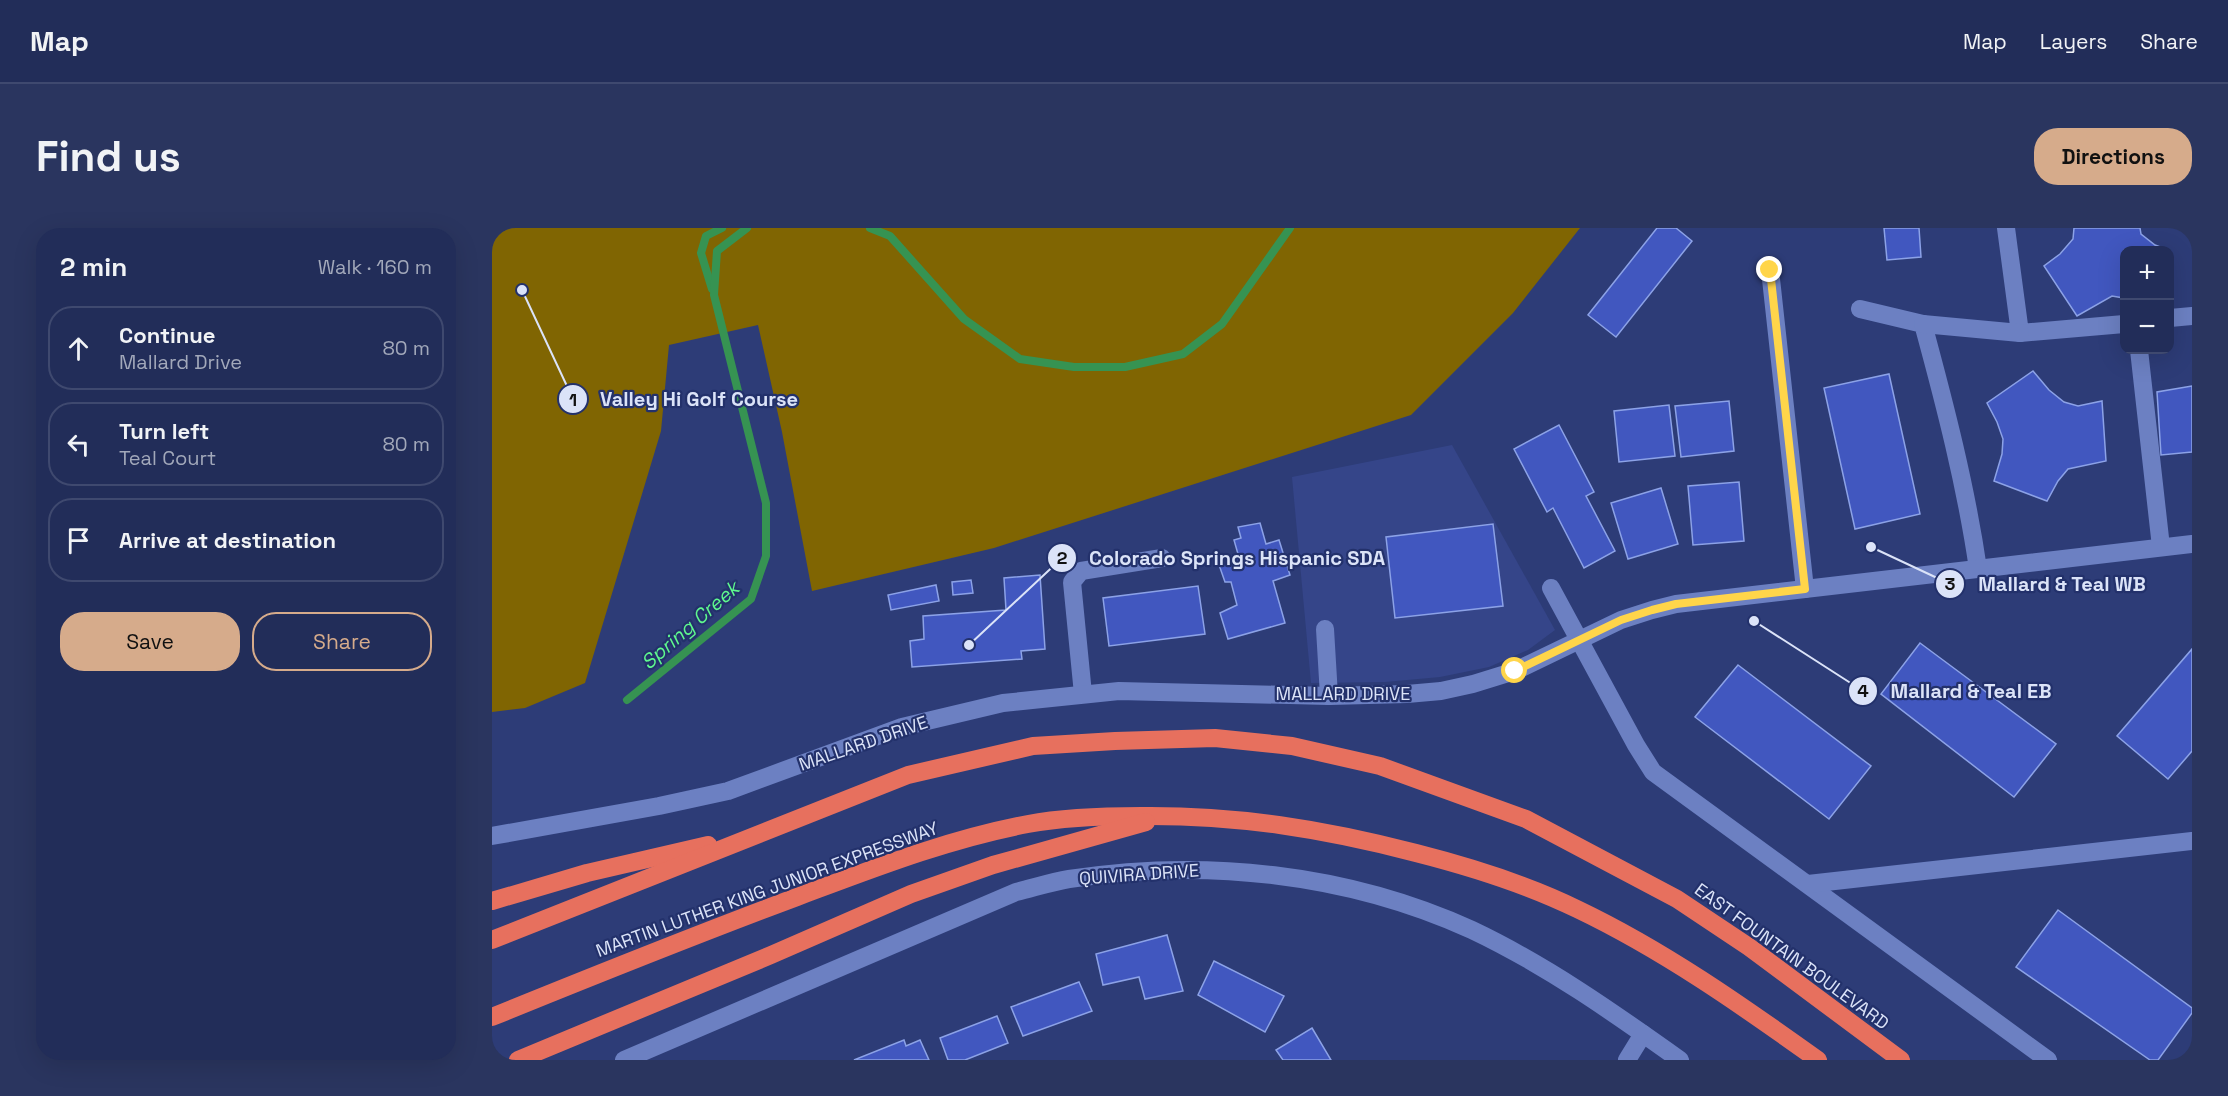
<!DOCTYPE html>
<html lang="en">
<head>
<meta charset="utf-8">
<style>
  :root { --surface:#222d59; --page:#2a355f; --text:#f1f3f6; --muted:#a2a8ba; --line:#3f496f; --accent:#d6ab8b }
  body { margin:0; font-family:"Space Grotesk",sans-serif; background:var(--page); color:var(--text) }
  .controls { position:absolute; right:18px; top:18px; display:grid; overflow:hidden; border-radius:12px; box-shadow:0 6px 24px #0002 }
  .controls button { width:54px; height:54px; display:grid; place-items:center; padding:0; border:0; border-bottom:2px solid var(--line); background:var(--surface); color:var(--text); font:30px sans-serif }
  .stop { position:absolute; width:18px; height:18px; margin:-14px; border:4px solid #ffd54a; border-radius:50%; background:#fff }
  .stop.end { background:#ffd54a; border-color:#fff; box-shadow:0 2px 6px #0008 }
  .list { margin:0; padding:0; list-style:none }
  h2 { display:flex; justify-content:space-between; align-items:center; height:78px; margin:0; padding:0 24px; font-size:26px }
  h2 small { font-size:20px; font-weight:400; color:var(--muted) }
  .list li { display:grid; grid-template-columns:39px 1fr auto; gap:18px; align-items:center; box-sizing:border-box; height:84px; margin:0 12px 12px; padding:0 12px; border:2px solid var(--line); border-radius:24px }
  .list b { display:block; font-size:22px; white-space:nowrap }
  .list p { margin:0; font-size:20px; white-space:nowrap; color:var(--muted) }
  .list em { font-size:20px; font-style:normal; color:var(--muted) }
  .actions { display:flex; gap:12px; padding:18px 24px }
  .actions a { flex:1; padding:14px 0; border:2px solid var(--accent); border-radius:24px; text-align:center; font-size:21px; color:var(--accent) }
  .actions .main { background:var(--accent); color:#111 }
  .icon { flex:none; width:33px; height:33px; fill:none; stroke:currentColor; stroke-width:2; stroke-linecap:round; stroke-linejoin:round }
  .map { position:relative; flex:none; width:1700px; height:832px; overflow:hidden; border-radius:24px }
  header { display:flex; align-items:center; gap:36px; box-sizing:border-box; height:84px; padding:0 30px; background:var(--surface); border-bottom:2px solid var(--line) }
  header strong { font-size:28px }
  nav { display:flex; gap:33px; margin-inline-start:auto; font-size:21px }
  .intro { display:flex; align-items:center; justify-content:space-between; box-sizing:border-box; height:144px; padding:0 36px }
  h1 { margin:0; font-size:42px }
  .button { padding:15px 27px; border-radius:24px; background:var(--accent); color:#111; font-size:21px; font-weight:700 }
  main { display:flex; gap:36px; padding:0 36px }
  aside { flex:1; background:var(--surface); border-radius:24px; box-shadow:0 6px 24px #0002 }
  .map>svg:first-child { display:block }
  .built { fill:#354589 }
  .green { fill:#806502 }
  .lines { fill:none; stroke-linecap:round; stroke-linejoin:round }
  .stream { stroke:#369352; stroke-width:8 }
  .building { fill:#4157bf; stroke:#8ca2e7; stroke-width:1.5 }
  .minor { stroke:#6c80c2; stroke-width:18 }
  .highway { stroke:#e7705e; stroke-width:18 }
  .route { stroke:#ffd54a; stroke-width:8 }
  .labels { text-anchor:middle; dominant-baseline:central; stroke-width:4.5; stroke-linejoin:round; paint-order:stroke }
  .street-label { font-size:18px; fill:#dbe3f8; stroke:#23316b }
  .water-label { font-size:20px; font-style:italic; fill:#5ff88e; stroke:#23316b }
  .leader { fill:none; stroke:#dbe3f8; stroke-width:2 }
  .callout-dot { fill:#dbe3f8; stroke:#23316b; stroke-width:2 }
  .mark-label { font-size:18px; text-anchor:middle; font-weight:bold; fill:#111 }
  .callout-label { font-size:20px; text-anchor:middle; font-weight:bold; fill:#dbe3f8; stroke:#23316b; stroke-width:4.5; stroke-linejoin:round; paint-order:stroke }
</style>
</head>
<body>
<header>
<strong>Map</strong>
<nav><a>Map</a><a>Layers</a><a>Share</a></nav>
</header>
<div class="intro"><h1>Find us</h1><a class="button">Directions</a></div>
<main>
<aside>
<h2>2 min<small>Walk · 160 m</small></h2>
<ul class="list">
<li><svg class="icon" aria-label="ahead" viewBox="0 0 24 24"><path d="M12 20V5M6 11l6-6 6 6"/></svg><div><b>Continue</b><p>Mallard Drive</p></div><em>80 m</em></li>
<li><svg class="icon" aria-label="left" viewBox="0 0 24 24"><path d="M17 20v-9H6M10 6l-5 5 5 5"/></svg><div><b>Turn left</b><p>Teal Court</p></div><em>80 m</em></li>
<li><svg class="icon" aria-label="arrive" viewBox="0 0 24 24"><path d="M6 21V4h12l-3 4 3 4H6"/></svg><div><b>Arrive at destination</b></div></li>
</ul>
<div class="actions"><a class="main">Save</a><a>Share</a></div>
</aside>
<div class="map">
<svg width="1700" height="832" viewBox="0 0 1700 832">
  <rect width="100%" height="100%" fill="#2d3c77"/>
  <!-- built -->
  <path class="built" d="M960,217L1063,402L1036,422L997,439L948,449L893,454L819,455L800,249Z"/>
  <!-- green -->
  <path class="green" d="M0,0H1088L1021,85L919,187L502,320L320,363L290,204L266,97L177,117L169,203L93,455L33,480L0,484Z"/>
  <g class="lines">
    <!-- stream -->
    <g class="stream">
      <path d="M378,0L398,8L472,91L528,131L582,139H633L691,126L730,96L798,0"/>
      <path d="M220,61L209,25L214,8L230,0"/>
      <path d="M135,472L259,371L274,328V275L222,67L225,23L255,0"/>
    </g>
  </g>
  <!-- building -->
  <g class="building">
    <path d="M1165,0H1184L1200,13L1124,109L1096,87Z"/>
    <path d="M1392,0H1427L1429,29L1395,32Z"/>
    <path d="M1582,0H1648L1649,6L1663,17L1676,22H1632V70L1620,68L1585,88L1552,38L1568,26L1581,11Z"/>
    <path d="M1541,143L1557,162L1572,174L1586,178L1610,173L1614,233L1576,241L1566,253L1555,273L1502,253L1510,226L1511,211L1505,194L1495,175Z"/>
    <path d="M1397,146L1428,286L1363,301L1332,160Z"/>
    <path d="M1700,158V224L1669,227L1665,164Z"/>
    <path d="M1237,173L1242,223L1189,229L1183,178Z"/>
    <path d="M1177,177L1183,228L1127,234L1122,183Z"/>
    <path d="M1067,197L1102,264L1094,268L1123,323L1092,340L1061,280L1055,284L1022,221Z"/>
    <path d="M1247,254L1252,313L1201,317L1196,258Z"/>
    <path d="M1169,260L1186,316L1136,331L1119,275Z"/>
    <path d="M768,295L774,316L787,312L798,347L781,353L793,395L736,411L728,385L745,377L739,354H733L726,334L746,326L742,312L749,310L746,299Z"/>
    <path d="M1001,296L1011,378L903,390L894,309Z"/>
    <path d="M548,347L553,421L529,423L530,431L420,439L418,413L432,411L431,388L514,382L512,350Z"/>
    <path d="M479,352L481,365L461,367L460,354Z"/>
    <path d="M444,357L447,373L399,382L396,367Z"/>
    <path d="M706,358L713,406L617,418L611,370Z"/>
    <path d="M1428,415L1564,516L1522,569L1389,466Z"/>
    <path d="M1700,421V523L1676,551L1625,508Z"/>
    <path d="M1246,437L1379,538L1337,591L1203,489Z"/>
    <path d="M1566,682L1700,780V785L1666,832H1658L1524,739Z"/>
    <path d="M675,707L691,763L653,771L647,749L611,757L604,726Z"/>
    <path d="M722,733L792,768L773,804L706,767Z"/>
    <path d="M587,754L600,783L531,808L519,779Z"/>
    <path d="M505,788L516,815L473,832H456L448,810Z"/>
    <path d="M820,800L839,832H791L784,822Z"/>
    <path d="M412,812L414,818L428,812L437,832H362Z"/>
  </g>
  <g class="lines">
    <!-- minor -->
    <g class="minor">
      <path d="M1514,0L1528,105L1632,96"/>
      <path d="M1278,42L1313,361"/>
      <path d="M1368,81L1431,96C1453,177 1474,258 1486,341"/>
      <path d="M1678,90L1700,88"/>
      <path d="M1431,96L1528,105"/>
      <path d="M1647,122L1669,319"/>
      <path d="M1059,360L1144,517L1161,544L1556,832"/>
      <path d="M833,401L837,468"/>
      <path d="M591,466L580,354L589,343L670,330"/>
      <path d="M0,608L167,578L236,563L410,499L511,475L627,463L837,468L915,466L949,463L981,456L1023,443L1129,392L1160,382L1184,376L1700,316"/>
      <path d="M1316,656L1700,613"/>
      <path d="M132,832L524,664C541,660 559,654 577,651C712,630 855,645 980,702C1054,737 1122,785 1188,832"/>
      <path d="M1135,832L1151,806"/>
    </g>
    <!-- highway -->
    <g class="highway">
      <path d="M0,673L95,645L216,617"/>
      <path d="M0,712L416,547L541,518L623,513L723,510L800,518L888,538L1034,591L1185,671L1257,719L1409,832"/>
      <path d="M0,789C101,748 203,707 305,669C380,641 456,611 536,596C573,589 611,588 649,588C745,587 832,601 924,625C979,639 1034,656 1085,681C1171,722 1249,777 1326,832"/>
      <path d="M26,832L279,727L419,666L501,637L654,594"/>
    </g>
  </g>
  <g class="lines">
    <!-- route -->
    <path class="route" d="M1023,443L1129,392L1160,382L1184,376L1313,361L1278,42"/>
  </g>
  <g class="labels">
    <!-- street labels -->
    <g class="street-label">
      <text x="851" y="465">MALLARD DRIVE</text>
      <text transform="translate(371 515) rotate(-19)">MALLARD DRIVE</text>
      <text transform="translate(647 646) rotate(-4)">QUIVIRA DRIVE</text>
      <text transform="translate(275 661) rotate(-20)">MARTIN LUTHER KING JUNIOR EXPRESSWAY</text>
      <text transform="translate(1300 728) rotate(36)">EAST FOUNTAIN BOULEVARD</text>
    </g>
    <!-- water labels -->
    <g class="water-label">
      <text transform="translate(198 397) rotate(-41)">Spring Creek</text>
    </g>
  </g>
  <!-- callouts -->
  <path class="leader" d="M30 62L81 171M477 417L570 330M1379 319L1458 356M1262 393L1371 463"/>
  <g class="callout-dot">
    <circle cx="30" cy="62" r="6"/>
    <circle cx="477" cy="417" r="6"/>
    <circle cx="1379" cy="319" r="6"/>
    <circle cx="1262" cy="393" r="6"/>
    <circle cx="81" cy="171" r="15"/>
    <circle cx="570" cy="330" r="15"/>
    <circle cx="1458" cy="356" r="15"/>
    <circle cx="1371" cy="463" r="15"/>
  </g>
  <g class="mark-label">
    <text x="81" y="178">1</text>
    <text x="570" y="336">2</text>
    <text x="1458" y="362">3</text>
    <text x="1371" y="469">4</text>
  </g>
  <g class="callout-label">
    <text x="207" y="178">Valley Hi Golf Course</text>
    <text x="745" y="337">Colorado Springs Hispanic SDA</text>
    <text x="1570" y="363">Mallard &amp; Teal WB</text>
    <text x="1479" y="470">Mallard &amp; Teal EB</text>
  </g>
</svg>
<div class="controls">
<button>+</button>
<button>−</button>
</div>
<div class="stop" style="left:1023px;top:443px"></div>
<div class="stop end" style="left:1278px;top:42px"></div>
</div>
</main>
</body>
</html>
